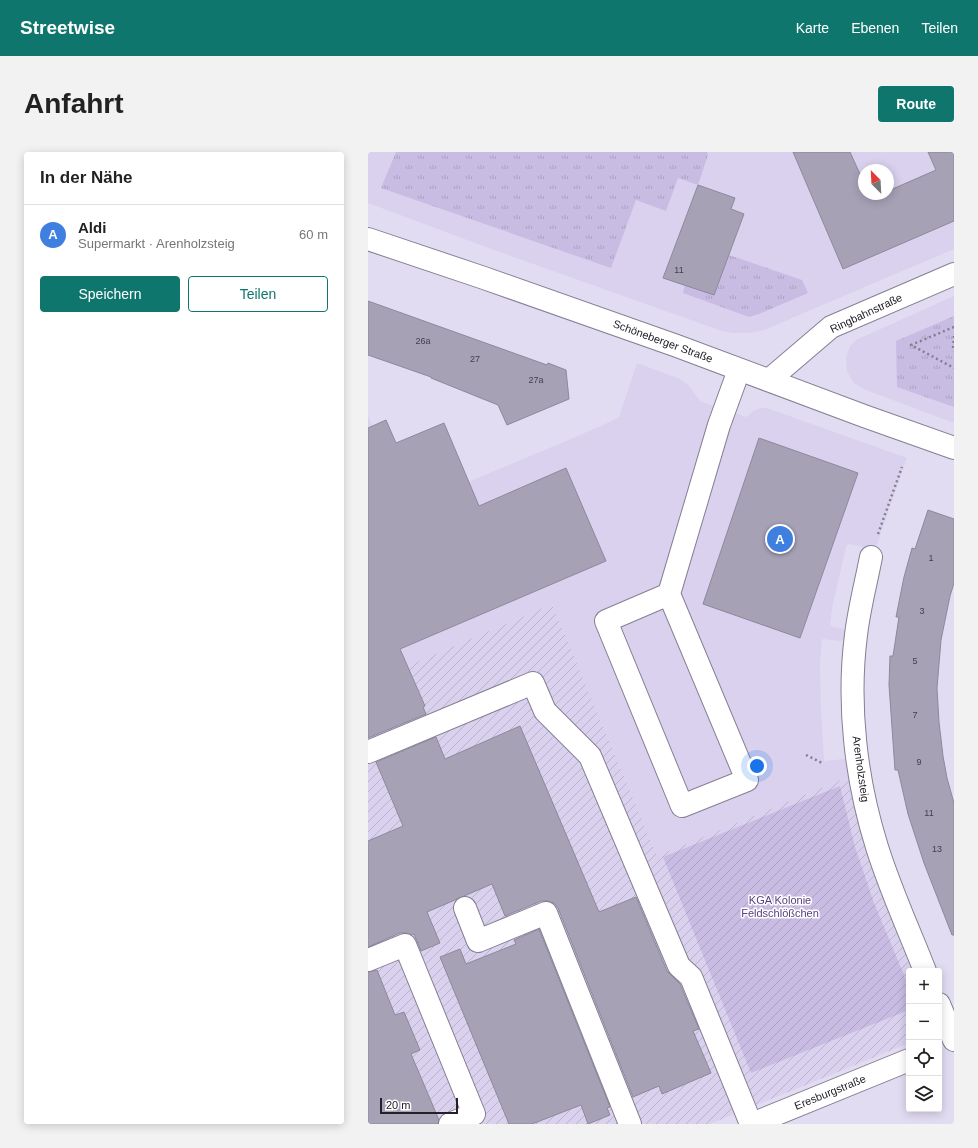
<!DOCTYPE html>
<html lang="de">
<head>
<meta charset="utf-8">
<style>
  :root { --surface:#fff; --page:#f2f2f2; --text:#222; --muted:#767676; --line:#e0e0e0; --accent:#0f766e }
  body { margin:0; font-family:Helvetica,sans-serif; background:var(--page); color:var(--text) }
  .controls { position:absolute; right:12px; bottom:12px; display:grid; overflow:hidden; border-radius:4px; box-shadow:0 2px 10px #0003 }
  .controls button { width:36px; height:36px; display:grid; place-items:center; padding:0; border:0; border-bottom:1px solid var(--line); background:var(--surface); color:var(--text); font:20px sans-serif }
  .compass { position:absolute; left:490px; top:12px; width:36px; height:36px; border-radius:50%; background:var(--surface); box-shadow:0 2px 10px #0003; rotate:336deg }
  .scale { position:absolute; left:12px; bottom:10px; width:78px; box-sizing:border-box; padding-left:4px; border:2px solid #232028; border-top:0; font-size:11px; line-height:14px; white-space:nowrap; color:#232028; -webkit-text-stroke:3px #fff; paint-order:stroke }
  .you { position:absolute; left:389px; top:614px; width:14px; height:14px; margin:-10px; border:3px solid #fff; border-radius:50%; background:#1a73e8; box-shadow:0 0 0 6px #1a73e833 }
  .badge { display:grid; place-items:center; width:26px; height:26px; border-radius:50%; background:var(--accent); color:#fff; font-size:13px; font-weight:700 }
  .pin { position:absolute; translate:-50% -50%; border:2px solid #fff; box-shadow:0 1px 4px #0006 }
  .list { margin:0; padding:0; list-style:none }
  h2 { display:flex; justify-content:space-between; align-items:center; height:52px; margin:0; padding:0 16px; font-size:17px }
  h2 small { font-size:13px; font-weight:400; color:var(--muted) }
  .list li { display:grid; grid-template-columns:26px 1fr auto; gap:12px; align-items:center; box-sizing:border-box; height:60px; padding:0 16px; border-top:1px solid var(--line) }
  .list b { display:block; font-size:15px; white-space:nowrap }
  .list p { margin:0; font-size:13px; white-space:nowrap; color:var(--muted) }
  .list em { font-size:13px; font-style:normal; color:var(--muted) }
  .actions { display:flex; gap:8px; padding:12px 16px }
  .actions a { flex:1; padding:9px 0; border:1px solid var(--accent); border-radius:4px; text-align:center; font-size:14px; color:var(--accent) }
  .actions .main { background:var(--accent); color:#fff }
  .icon { flex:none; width:22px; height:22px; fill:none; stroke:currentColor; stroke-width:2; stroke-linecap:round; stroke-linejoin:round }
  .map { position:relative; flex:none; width:586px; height:972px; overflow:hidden; border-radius:4px }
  header { display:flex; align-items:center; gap:24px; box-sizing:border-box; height:56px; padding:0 20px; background:var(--accent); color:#fff }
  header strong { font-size:19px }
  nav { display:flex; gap:22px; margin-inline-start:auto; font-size:14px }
  .intro { display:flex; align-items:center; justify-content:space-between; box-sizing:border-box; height:96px; padding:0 24px }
  h1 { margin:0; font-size:28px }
  .button { padding:10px 18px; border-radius:4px; background:var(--accent); color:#fff; font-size:14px; font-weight:700 }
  main { display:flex; gap:24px; padding:0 24px }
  aside { flex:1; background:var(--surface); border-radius:4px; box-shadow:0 2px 10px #0003 }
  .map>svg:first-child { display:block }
  .built { fill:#d9d1ee; fill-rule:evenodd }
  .industrial { fill:url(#industrial-furrows) }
  .grass { fill:url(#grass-tufts) }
  .garden { fill:url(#garden-furrows) }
  .building { fill:#a7a1b6; stroke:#8e889c }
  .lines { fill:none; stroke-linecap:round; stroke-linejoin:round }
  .minor-casing { stroke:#857f93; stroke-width:24 }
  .major-casing { stroke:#857f93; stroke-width:24 }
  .path { stroke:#847f8e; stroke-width:2.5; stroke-dasharray:2 3; stroke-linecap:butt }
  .minor { stroke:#fff; stroke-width:22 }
  .major { stroke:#fff; stroke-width:22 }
  .labels { text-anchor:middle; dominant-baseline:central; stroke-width:3; stroke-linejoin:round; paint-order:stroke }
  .number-label { font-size:9px; fill:#44404c }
  .street-label { font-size:11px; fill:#232028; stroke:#fff }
  .park-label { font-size:11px; fill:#57407f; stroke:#fff }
</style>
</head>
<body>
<header>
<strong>Streetwise</strong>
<nav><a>Karte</a><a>Ebenen</a><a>Teilen</a></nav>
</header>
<div class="intro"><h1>Anfahrt</h1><a class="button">Route</a></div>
<main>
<aside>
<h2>In der Nähe<small></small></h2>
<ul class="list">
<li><span class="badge" style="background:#3f7fe0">A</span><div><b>Aldi</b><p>Supermarkt · Arenholzsteig</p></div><em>60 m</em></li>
</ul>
<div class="actions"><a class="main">Speichern</a><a>Teilen</a></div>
</aside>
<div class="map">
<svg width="586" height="972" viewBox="0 0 586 972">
  <defs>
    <pattern id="industrial-furrows" width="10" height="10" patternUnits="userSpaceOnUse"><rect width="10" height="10" fill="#d9d1ee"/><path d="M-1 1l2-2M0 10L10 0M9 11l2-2" fill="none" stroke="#bab3cc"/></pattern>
    <pattern id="grass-tufts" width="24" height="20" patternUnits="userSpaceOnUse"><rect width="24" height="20" fill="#c8bce3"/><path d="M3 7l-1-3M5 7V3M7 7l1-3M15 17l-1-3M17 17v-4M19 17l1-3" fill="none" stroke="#aca1c3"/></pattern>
    <pattern id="garden-furrows" width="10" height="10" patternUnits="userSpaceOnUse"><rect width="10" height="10" fill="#c8bce3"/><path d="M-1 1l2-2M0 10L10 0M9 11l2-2" fill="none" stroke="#aca1c3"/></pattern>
  </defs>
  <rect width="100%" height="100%" fill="#e2dcf2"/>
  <!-- built -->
  <g class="built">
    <path d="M0,0H586V97L396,178L382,181H364L351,178L126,98L0,51ZM496,18H520V42H496Z"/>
    <path d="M586,144V271L498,238L486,231L479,219L478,206L482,194L488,188Z"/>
    <path d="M269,211L312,227L321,234L332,249L378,265L387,258L393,256H399L539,306L507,398L482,392L479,393L478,396L465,451L462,472L464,475L476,477L477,479L476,487L473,489L454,487L452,510L453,557L456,609L476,607L478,610L480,625L289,705L184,452L0,531V264L39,356L231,275L251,265Z"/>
  </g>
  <!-- industrial -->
  <path class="industrial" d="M184,452L289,704L480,625L484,645L500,704L545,819H541V891L342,972H0V531Z"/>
  <!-- grass -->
  <g class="grass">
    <path d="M28,0H339L340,3L330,33L310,26L298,59L268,48L243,116L13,36Z"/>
    <path d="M361,103L434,128L440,141L391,162L381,165L315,141L317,132L346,143Z"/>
    <path d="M586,164V255L529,235L528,189Z"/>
  </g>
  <!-- garden -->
  <path class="garden" d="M472,634L487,695L506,751L541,835V858L383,921L295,705Z"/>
  <!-- building -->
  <g class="building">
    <path d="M425,0H482L496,31V42H501L503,46L512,42H520V39L568,18L560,0H586V69L475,117Z"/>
    <path d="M330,33L367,46L363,57L376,62L346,143L295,126Z"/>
    <path d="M0,149L179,213L180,211L198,218L201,247L139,273L130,253L63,226V225L0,203Z"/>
    <path d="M18,268L28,291L76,271L111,354L198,316L238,409L32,497L57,554L55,555L58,562L0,586V276Z"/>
    <path d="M391,286L490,321L432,486L335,452Z"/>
    <path d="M560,358L586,367V431L582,444L573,488L569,536L571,570L575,604L579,626L586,651V783H584L556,711L540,662L530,618H527L521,533L522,504H525L531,465H528L536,425L544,396L547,397Z"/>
    <path d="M152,574L231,760L268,745L299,819L312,832L331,877L325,879L343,921L294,942L291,934L265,945L190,756L186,751L180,749H173L137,764L124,732L59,760L72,791L53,799L46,782L44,783L38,781H32L0,795V689L35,674L8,610L68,585L77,607Z"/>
    <path d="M171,777L242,955L239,956L242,963L220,972L213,953L164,972H141L72,805L92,797L98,812L148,792L146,788Z"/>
    <path d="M9,818L27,863L36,860L52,898L43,902L71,968L70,972H0V820Z"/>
  </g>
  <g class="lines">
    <!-- minor casing -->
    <g class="minor-casing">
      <g id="minor">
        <path d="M401,228L463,175L586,122"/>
        <path d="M503,405C498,431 491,457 488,483C479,553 488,628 509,695C522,737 541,778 557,819"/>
        <path d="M301,442L238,469L314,654L379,628L301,442L351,273L371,218"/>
        <path d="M0,600L165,531L177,559L222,604L311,814L323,825L383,972"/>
        <path d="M97,756L110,789L178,761L262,972"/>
        <path d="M0,808L37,793L106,962L82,972"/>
        <path d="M571,852L586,888"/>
        <path d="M384,972L541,908"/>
      </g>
    </g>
    <!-- major casing -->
    <g class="major-casing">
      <path id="major" d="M0,87L116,126L309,194L496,264L586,296"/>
    </g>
    <!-- path -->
    <g class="path">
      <path d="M586,175L543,193L586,216"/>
      <path d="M586,184L585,196L586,199"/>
      <path d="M510,382L534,315"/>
      <path d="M438,603L454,611"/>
    </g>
    <!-- minor -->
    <use href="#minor" class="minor"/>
    <!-- major -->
    <use href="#major" class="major"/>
  </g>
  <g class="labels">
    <!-- number labels -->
    <g class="number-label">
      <text x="311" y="118">11</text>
      <text x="55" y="189">26a</text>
      <text x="107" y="207">27</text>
      <text x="168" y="228">27a</text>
      <text x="563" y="406">1</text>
      <text x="554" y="459">3</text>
      <text x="547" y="509">5</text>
      <text x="547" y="563">7</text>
      <text x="551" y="610">9</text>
      <text x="561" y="661">11</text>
      <text x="569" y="697">13</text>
    </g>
    <!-- street labels -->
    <g class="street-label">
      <text transform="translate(498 161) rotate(-25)">Ringbahnstraße</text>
      <text transform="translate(295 189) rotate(20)">Schöneberger Straße</text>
      <text transform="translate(493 617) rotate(82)">Arenholzsteig</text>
      <text transform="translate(462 940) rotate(-22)">Eresburgstraße</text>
    </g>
    <!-- park labels -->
    <g class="park-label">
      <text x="412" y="748">KGA Kolonie<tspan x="412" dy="13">Feldschlößchen</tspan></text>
    </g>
  </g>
</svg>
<div class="controls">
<button>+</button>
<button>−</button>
<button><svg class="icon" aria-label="locate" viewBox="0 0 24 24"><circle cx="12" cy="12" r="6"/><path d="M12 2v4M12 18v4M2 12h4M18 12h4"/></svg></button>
<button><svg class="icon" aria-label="layers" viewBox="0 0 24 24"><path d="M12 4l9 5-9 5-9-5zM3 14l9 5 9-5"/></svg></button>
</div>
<svg class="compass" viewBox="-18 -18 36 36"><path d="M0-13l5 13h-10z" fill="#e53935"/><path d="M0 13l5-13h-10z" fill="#767676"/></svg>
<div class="scale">20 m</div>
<div class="you"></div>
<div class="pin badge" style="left:412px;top:387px;background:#3f7fe0">A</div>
</div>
</main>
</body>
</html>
